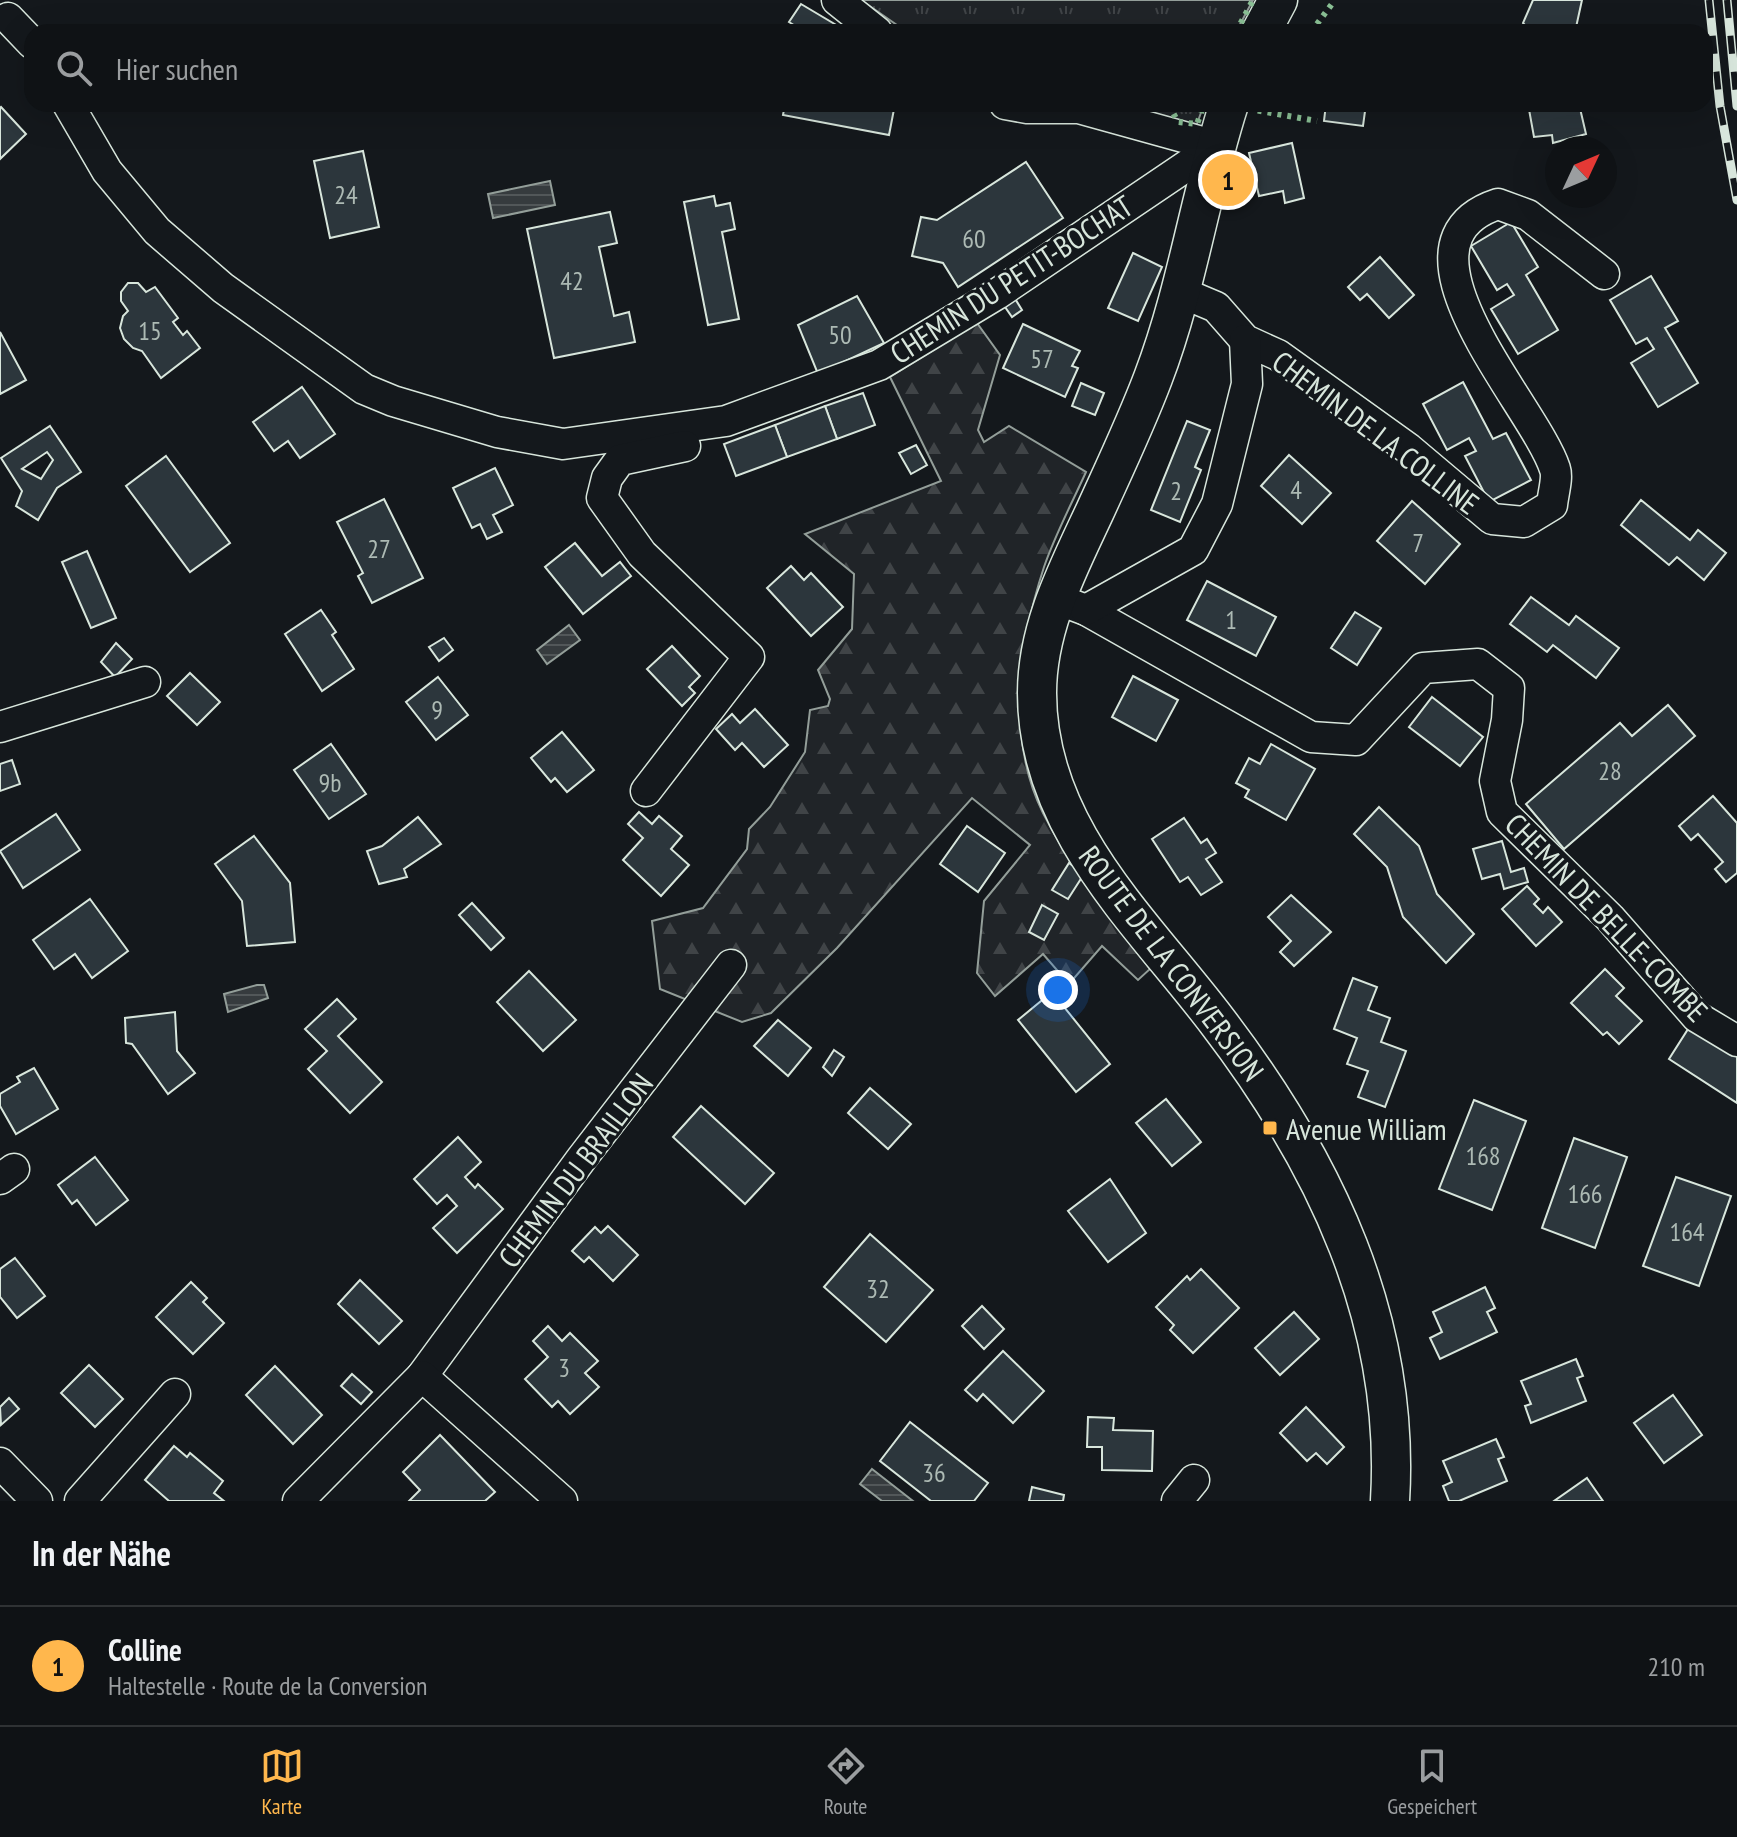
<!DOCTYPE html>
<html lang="de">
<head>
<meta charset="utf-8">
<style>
  :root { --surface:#0f1215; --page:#1d2022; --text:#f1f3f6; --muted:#9b9ea0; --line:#2f3234; --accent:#ffb74d }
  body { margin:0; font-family:"PT Sans Narrow",sans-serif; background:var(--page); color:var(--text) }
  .compass { position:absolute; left:1545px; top:136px; width:72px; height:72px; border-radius:50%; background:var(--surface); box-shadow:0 8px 32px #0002; rotate:46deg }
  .you { position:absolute; left:1058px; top:990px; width:28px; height:28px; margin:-20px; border:6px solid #fff; border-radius:50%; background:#1a73e8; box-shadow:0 0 0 12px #1a73e833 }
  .badge { display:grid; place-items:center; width:52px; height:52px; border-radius:50%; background:var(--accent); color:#111; font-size:26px; font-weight:700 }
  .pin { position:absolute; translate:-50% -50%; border:4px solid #fff; box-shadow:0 2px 8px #0006 }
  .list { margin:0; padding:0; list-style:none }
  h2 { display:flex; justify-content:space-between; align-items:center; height:104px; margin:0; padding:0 32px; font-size:34px }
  h2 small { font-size:26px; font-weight:400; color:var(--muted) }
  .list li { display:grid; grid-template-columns:52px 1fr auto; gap:24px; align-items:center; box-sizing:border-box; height:120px; padding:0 32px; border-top:2px solid var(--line) }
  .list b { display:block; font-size:30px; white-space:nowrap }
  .list p { margin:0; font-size:26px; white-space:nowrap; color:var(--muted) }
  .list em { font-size:26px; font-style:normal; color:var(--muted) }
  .icon { flex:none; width:44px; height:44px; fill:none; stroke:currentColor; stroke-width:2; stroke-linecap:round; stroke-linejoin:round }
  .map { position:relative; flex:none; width:1737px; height:1501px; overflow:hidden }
  .search { position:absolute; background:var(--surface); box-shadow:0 8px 32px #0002; left:24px; right:24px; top:24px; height:88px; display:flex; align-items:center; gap:20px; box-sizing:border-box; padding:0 28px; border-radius:24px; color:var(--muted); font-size:30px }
  .sheet { height:224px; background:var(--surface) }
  nav { display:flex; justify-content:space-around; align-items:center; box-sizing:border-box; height:112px; border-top:2px solid var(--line); background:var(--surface); font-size:22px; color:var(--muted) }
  nav a { display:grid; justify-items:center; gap:4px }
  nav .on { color:var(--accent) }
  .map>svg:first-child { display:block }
  .grass { fill:url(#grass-tufts); stroke:#939e99; stroke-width:2 }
  .forest { fill:url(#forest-firs); stroke:#939e99; stroke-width:2 }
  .water { fill:url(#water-rules); stroke:#939e99; stroke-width:2 }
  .building { fill:#2c363c; stroke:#d8e6dc; stroke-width:2; fill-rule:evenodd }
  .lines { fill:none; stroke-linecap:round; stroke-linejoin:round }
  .minor-casing { stroke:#d8e6dc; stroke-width:33 }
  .major-casing { stroke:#d8e6dc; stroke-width:41 }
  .minor { stroke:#14181c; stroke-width:30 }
  .major { stroke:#14181c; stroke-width:38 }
  .rail-casing { stroke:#d8e6dc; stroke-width:9 }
  .rail { stroke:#14181c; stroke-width:6; stroke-dasharray:18; stroke-linecap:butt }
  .hedge { stroke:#8ac095; stroke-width:6; stroke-dasharray:4 6; stroke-linecap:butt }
  .poi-dot { fill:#ffb74d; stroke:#14181c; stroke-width:3 }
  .labels { text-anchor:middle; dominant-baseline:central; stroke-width:6; stroke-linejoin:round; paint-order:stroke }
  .number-label { font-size:26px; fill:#adbab4 }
  .street-label { font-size:30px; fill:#d8e6dc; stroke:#14181c }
  .poi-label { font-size:30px; fill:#d8e6dc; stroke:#14181c; text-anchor:start }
</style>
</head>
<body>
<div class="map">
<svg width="1737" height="1501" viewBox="0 0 1737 1501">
  <defs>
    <pattern id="grass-tufts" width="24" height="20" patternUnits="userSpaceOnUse" patternTransform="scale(2)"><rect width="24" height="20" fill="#202428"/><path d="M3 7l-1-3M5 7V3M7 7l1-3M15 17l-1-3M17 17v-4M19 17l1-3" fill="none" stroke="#404447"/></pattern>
    <pattern id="forest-firs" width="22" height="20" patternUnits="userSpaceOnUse" patternTransform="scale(2)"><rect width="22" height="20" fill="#202428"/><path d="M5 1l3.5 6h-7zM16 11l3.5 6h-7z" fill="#404447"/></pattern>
    <pattern id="water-rules" width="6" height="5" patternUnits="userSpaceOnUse" patternTransform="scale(2)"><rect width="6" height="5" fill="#363b3e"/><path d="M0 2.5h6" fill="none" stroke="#525759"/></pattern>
  </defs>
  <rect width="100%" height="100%" fill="#14181c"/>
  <!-- grass -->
  <g class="grass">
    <path d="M861,0H1253L1236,32H907Z"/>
    <path d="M1112,104H1204L1197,124L1149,117Z"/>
  </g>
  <!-- forest -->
  <path class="forest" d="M977,323L1000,355L978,430L984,442L1009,426L1086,472C1072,503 1055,535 1044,567C1019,643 1006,739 1043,813C1072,870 1111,919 1150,969L1138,980L1102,946L1069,984L1043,954L995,996L977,973L984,901L1030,845L972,798L837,948L771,1013L742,1022L660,989L652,921L703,908L747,849L749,829L770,807L805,752L810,710L828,706L830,699L818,670L852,629L854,574L805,534L941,481L890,377Z"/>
  <!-- water -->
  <g class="water">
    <path d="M550,181L555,205L493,218L488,194Z"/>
    <path d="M569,625L580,640L547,664L537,650Z"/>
    <path d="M257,985H264L268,998L228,1012L224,994Z"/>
    <path d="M872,1469L913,1501H882L860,1484Z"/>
  </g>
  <!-- building -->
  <g class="building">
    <path d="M1533,0H1582L1575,32H1531L1523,23Z"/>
    <path d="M801,4L848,32H805L789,22Z"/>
    <path d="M785,104H895L889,135L783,115Z"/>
    <path d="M1326,104H1366L1363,126L1324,121Z"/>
    <path d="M1528,104H1579L1586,134L1553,143L1552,135L1534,137Z"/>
    <path d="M1,107L26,134L0,159V108Z"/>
    <path d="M1292,143L1304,198L1285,203L1283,191L1259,196L1249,153Z"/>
    <path d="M363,151L379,227L330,238L314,161Z"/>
    <path d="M1026,162L1063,218L958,287L943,263L912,256L921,217L937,220Z"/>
    <path d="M714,196L716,206L730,203L735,229L722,232L739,319L708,325L684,202Z"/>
    <path d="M610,212L617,243L599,247L614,316L629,312L635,342L554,358L527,229Z"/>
    <path d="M1511,222L1538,267L1526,275L1558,330L1518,354L1491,309L1514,295L1507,284L1497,290L1471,246Z"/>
    <path d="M1133,253L1162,267L1138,321L1108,308Z"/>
    <path d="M1380,257L1414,295L1389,318L1367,294L1360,300L1348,287Z"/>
    <path d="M1651,276L1678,321L1665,328L1698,383L1658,407L1631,363L1654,349L1647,338L1636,344L1610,300Z"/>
    <path d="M128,283H138L146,292L155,287L178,318L173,322L183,335L187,331L200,348L161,378L142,351L133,348L124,339L120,328L123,316L128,311L121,301V292Z"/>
    <path d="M857,296L884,343L818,374L798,325Z"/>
    <path d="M1014,297L1022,310L1012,317L1003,304Z"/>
    <path d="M1023,324L1080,351L1072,366L1078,368L1065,397L1003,368Z"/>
    <path d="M0,332L26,380L0,394Z"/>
    <path d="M1463,382L1493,439L1506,433L1531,480L1489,502L1465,456L1476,451L1469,438L1447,450L1423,404Z"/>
    <path d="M1081,383L1104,393L1095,415L1072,406Z"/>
    <path d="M302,387L335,434L300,458L288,441L274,451L253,422Z"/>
    <path d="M863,393L875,425L837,439L825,406Z"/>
    <path d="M825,406L837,439L787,457L775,425Z"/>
    <path d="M1187,421L1210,430L1195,467L1201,470L1180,522L1151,510Z"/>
    <path d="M775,425L787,457L736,476L724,444Z"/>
    <path d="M50,426L81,472L57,488L38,520L16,506L22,491L1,458ZM47,452L53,460L41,479L22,469Z"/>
    <path d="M916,445L927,465L911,474L899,453Z"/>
    <path d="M1289,455L1331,493L1302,524L1261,486Z"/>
    <path d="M166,456L230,543L190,572L126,486Z"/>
    <path d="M495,468L513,505L493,515L502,532L487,539L480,524L472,528L453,488Z"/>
    <path d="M384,499L423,578L372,603L358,576L363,573L337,522Z"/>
    <path d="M1641,500L1690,540L1698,530L1726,553L1704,580L1677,557L1669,565L1621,525Z"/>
    <path d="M1412,501L1460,544L1425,584L1377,541Z"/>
    <path d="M575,543L602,576L620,562L631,576L583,614L545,567Z"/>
    <path d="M87,551L116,618L91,628L62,562Z"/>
    <path d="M791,566L804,580L811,573L843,607L811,636L767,588Z"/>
    <path d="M1207,581L1276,617L1256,656L1187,620Z"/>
    <path d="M1531,597L1569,625L1576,616L1619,648L1596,678L1553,645L1547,652L1510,624Z"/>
    <path d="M321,610L336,632L332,635L354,669L322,691L285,634Z"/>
    <path d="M1355,612L1381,628L1357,665L1331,648Z"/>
    <path d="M444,638L453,650L439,661L429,647Z"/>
    <path d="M116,643L132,659L115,677L101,662Z"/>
    <path d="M672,646L700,676L689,687L695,693L682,706L647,669Z"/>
    <path d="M190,673L220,702L197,725L167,696Z"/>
    <path d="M1133,676L1178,700L1156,741L1112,717Z"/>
    <path d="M438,677L468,715L436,740L406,702Z"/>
    <path d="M1432,697L1483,737L1460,766L1409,727Z"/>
    <path d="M1668,705L1695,736L1564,849L1526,804L1620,723L1632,736Z"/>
    <path d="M755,709L788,745L764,767L742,743L735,750L716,729L732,714L740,723Z"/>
    <path d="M562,732L594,770L567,792L555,778L551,782L531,758Z"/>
    <path d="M331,744L366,794L329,819L294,770Z"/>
    <path d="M1271,744L1315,769L1286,820L1245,797L1249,790L1236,783L1249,758L1260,764Z"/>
    <path d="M12,760L20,784L0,791V764Z"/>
    <path d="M1713,796L1737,823V873L1726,882L1715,869L1723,862L1698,834L1691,840L1679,826Z"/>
    <path d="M1379,807L1419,846L1437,894L1474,934L1446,963L1403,917L1387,867L1354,834Z"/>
    <path d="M639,812L652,824L659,816L682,836L671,849L689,865L661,896L623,860L643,838L628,824Z"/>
    <path d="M56,814L80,850L23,888L0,851Z"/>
    <path d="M418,817L441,844L404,869L407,877L379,884L367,851L382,846Z"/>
    <path d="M1184,818L1201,843L1207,839L1216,853L1206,859L1222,882L1201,895L1188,877L1180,882L1152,839Z"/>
    <path d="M967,826L1005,853L978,892L940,864Z"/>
    <path d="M254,836L290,883L295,942L247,946L242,901L215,864Z"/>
    <path d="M1502,841L1511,872L1524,868L1528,882L1504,889L1500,874L1482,879L1473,849Z"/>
    <path d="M1069,863L1084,874L1068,899L1052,890Z"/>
    <path d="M1527,886L1539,899L1534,904L1543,913L1548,907L1562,922L1536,946L1502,909Z"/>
    <path d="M1291,895L1331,932L1294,966L1280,952L1291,941L1268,917Z"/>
    <path d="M90,899L128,951L92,978L75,954L54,969L33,940Z"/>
    <path d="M472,903L504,938L491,950L459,915Z"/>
    <path d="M1042,905L1058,914L1044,940L1029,932Z"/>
    <path d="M1605,969L1624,988L1616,996L1642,1021L1619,1044L1607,1032L1603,1035L1571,1003Z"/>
    <path d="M529,971L576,1020L543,1051L497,1002Z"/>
    <path d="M1353,978L1377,987L1368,1010L1390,1018L1381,1042L1406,1051L1385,1107L1358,1097L1368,1071L1347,1064L1357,1038L1334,1029Z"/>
    <path d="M1052,992L1110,1064L1076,1092L1018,1020Z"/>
    <path d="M337,999L356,1019L338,1036L382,1082L350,1113L308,1069L327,1051L305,1029Z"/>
    <path d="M175,1012L177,1051L195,1073L168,1094L132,1044L126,1043L125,1018Z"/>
    <path d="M778,1020L811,1048L788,1076L754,1046Z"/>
    <path d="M1690,1026L1737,1056V1103L1669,1059Z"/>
    <path d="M834,1050L844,1057L832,1076L823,1067Z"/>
    <path d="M34,1068L58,1109L16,1134L0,1106V1094L20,1082L17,1077Z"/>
    <path d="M870,1088L911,1124L888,1149L848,1113Z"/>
    <path d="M1166,1099L1201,1142L1172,1166L1136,1123Z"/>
    <path d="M1474,1100L1526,1121L1492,1210L1439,1189Z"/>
    <path d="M701,1106L774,1173L745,1204L673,1137Z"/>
    <path d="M458,1137L481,1162L465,1177L475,1188L478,1184L503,1209L457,1253L433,1228L457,1206L447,1195L437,1204L414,1179Z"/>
    <path d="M1574,1138L1627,1157L1595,1248L1542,1228Z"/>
    <path d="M95,1157L128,1200L96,1225L77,1200L72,1204L58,1185Z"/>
    <path d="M1676,1177L1731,1196L1699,1286L1643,1266Z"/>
    <path d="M1110,1179L1146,1233L1108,1262L1068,1211Z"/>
    <path d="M608,1226L638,1255L613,1281L589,1257L584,1262L572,1251L595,1227L601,1233Z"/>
    <path d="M870,1234L933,1290L886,1342L824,1287Z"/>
    <path d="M15,1258L45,1296L17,1318L0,1297V1269Z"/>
    <path d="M1201,1269L1239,1308L1193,1353L1170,1330L1174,1325L1156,1307L1187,1276L1190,1280Z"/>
    <path d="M360,1280L402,1321L379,1344L338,1304Z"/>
    <path d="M191,1282L207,1298L203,1302L224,1323L193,1354L156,1317Z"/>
    <path d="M1485,1287L1495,1308L1487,1312L1497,1332L1440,1359L1430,1338L1442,1332L1433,1312Z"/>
    <path d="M982,1306L1004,1329L984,1349L962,1326Z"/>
    <path d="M1294,1312L1319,1339L1280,1375L1255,1348Z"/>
    <path d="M548,1326L562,1341L570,1333L598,1361L585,1373L599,1387L570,1414L558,1401L552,1407L525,1379L548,1357L533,1341Z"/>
    <path d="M1003,1351L1044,1391L1013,1423L983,1394L977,1401L965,1390Z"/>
    <path d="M1576,1359L1583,1376L1577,1378L1586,1401L1531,1423L1525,1406L1531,1404L1521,1381Z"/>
    <path d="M89,1365L123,1399L95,1427L61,1393Z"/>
    <path d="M275,1366L322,1415L293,1444L246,1395Z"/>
    <path d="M352,1374L372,1392L361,1404L341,1386Z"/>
    <path d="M1673,1395L1702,1435L1664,1463L1634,1423Z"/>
    <path d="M9,1398L19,1409L1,1425L0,1407Z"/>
    <path d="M1306,1407L1344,1447L1327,1464L1316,1453L1307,1461L1280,1433Z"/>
    <path d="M1088,1417L1114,1418L1113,1430L1153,1431L1152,1471L1102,1470V1447H1087Z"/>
    <path d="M910,1422L988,1483L974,1501H931L880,1461Z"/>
    <path d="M440,1435L495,1492L485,1501H409L420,1490L403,1472Z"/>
    <path d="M1496,1439L1504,1457L1498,1459L1507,1481L1459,1501H1449L1443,1486L1452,1482L1443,1461Z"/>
    <path d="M174,1446L187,1457L190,1453L223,1481L214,1493L224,1501H169L145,1480Z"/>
    <path d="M1587,1478L1603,1501H1554Z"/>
    <path d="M1032,1487L1064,1495L1063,1501H1029Z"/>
  </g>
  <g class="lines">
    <!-- minor casing -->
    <g class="minor-casing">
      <g id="minor">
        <path d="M837,0L877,32"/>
        <path d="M8,18L32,43"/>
        <path d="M68,104L107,171L157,231L223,288L364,389L393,401L497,432L563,444L726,421L879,365L997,294L1216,146"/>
        <path d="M1005,104L1027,108H1079L1216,146"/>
        <path d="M1178,291L1216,307L1245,340L1278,355L1409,449L1492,519L1524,522L1552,505C1553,494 1558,478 1555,469C1535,406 1378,243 1498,204L1528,215L1604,274"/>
        <path d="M1054,598L1086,610L1311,737L1356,740L1423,668L1478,664L1509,688L1507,720L1495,781L1502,812L1610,918L1697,1017L1737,1041"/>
        <path d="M1086,610L1193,550L1217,504L1247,384L1245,340"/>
        <path d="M0,727L145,682"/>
        <path d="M646,791L749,657L642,554L602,498L607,478L620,460L685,446"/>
        <path d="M0,1179L14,1169"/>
        <path d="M422,1376L582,1158L731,965"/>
        <path d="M0,1463L37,1501"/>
        <path d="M80,1501L175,1394"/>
        <path d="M298,1501L422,1376L562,1501"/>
        <path d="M1177,1501L1194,1480"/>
      </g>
    </g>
    <!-- major casing -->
    <g class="major-casing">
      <g id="major">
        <path d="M1261,32L1278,0"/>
        <path d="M1229,104C1200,194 1187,289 1153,378C1136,423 1115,467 1095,511C1068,569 1037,627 1037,693C1037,828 1141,921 1217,1021C1325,1162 1401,1320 1390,1501"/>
      </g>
    </g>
    <!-- minor -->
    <use href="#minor" class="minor"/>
    <!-- major -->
    <use href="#major" class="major"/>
    <!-- rail casing -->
    <g class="rail-casing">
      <g id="rail">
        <path d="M1709,0L1720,106L1737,200"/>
        <path d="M1727,0L1737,106"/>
      </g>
    </g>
    <!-- rail -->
    <use href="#rail" class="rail"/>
    <!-- hedge -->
    <g class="hedge">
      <path d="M1236,32L1253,0"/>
      <path d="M1311,32L1335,0"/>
      <path d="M1259,104L1255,110L1317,121"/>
      <path d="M1169,105L1178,122L1197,124L1204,104"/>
    </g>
  </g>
  <!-- markers -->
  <rect class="poi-dot" x="1262" y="1120" width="16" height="16" rx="4"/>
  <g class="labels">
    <!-- number labels -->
    <g class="number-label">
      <text x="346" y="194">24</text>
      <text x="974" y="238">60</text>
      <text x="572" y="280">42</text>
      <text x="150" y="330">15</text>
      <text x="840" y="334">50</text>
      <text x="1042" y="358">57</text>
      <text x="1296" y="489">4</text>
      <text x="1176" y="490">2</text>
      <text x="1418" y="542">7</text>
      <text x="379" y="548">27</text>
      <text x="1231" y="619">1</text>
      <text x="437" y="709">9</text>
      <text x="1610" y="770">28</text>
      <text x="330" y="782">9b</text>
      <text x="1483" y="1155">168</text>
      <text x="1585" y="1193">166</text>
      <text x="1687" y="1231">164</text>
      <text x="878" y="1288">32</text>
      <text x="564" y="1367">3</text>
      <text x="934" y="1472">36</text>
    </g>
    <!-- street labels -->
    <g class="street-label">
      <text transform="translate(1011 279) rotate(-33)">CHEMIN DU PETIT-BOCHAT</text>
      <text transform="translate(1376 432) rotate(37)">CHEMIN DE LA COLLINE</text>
      <text transform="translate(1607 917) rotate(46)">CHEMIN DE BELLE-COMBE</text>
      <text transform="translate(1172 963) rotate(53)">ROUTE DE LA CONVERSION</text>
      <text transform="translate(575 1170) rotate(-53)">CHEMIN DU BRAILLON</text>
    </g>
    <!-- poi labels -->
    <g class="poi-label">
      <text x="1286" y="1128">Avenue William</text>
    </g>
  </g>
</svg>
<svg class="compass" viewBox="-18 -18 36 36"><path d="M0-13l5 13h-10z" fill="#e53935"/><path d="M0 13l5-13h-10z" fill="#9b9ea0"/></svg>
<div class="you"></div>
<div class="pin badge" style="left:1228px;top:180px">1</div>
<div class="search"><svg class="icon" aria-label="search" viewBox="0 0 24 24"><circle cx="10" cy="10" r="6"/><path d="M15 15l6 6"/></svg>Hier suchen</div>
</div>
<section class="sheet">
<h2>In der Nähe<small></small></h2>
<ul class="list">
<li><span class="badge">1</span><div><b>Colline</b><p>Haltestelle · Route de la Conversion</p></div><em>210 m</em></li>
</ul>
</section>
<nav>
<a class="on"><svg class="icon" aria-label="map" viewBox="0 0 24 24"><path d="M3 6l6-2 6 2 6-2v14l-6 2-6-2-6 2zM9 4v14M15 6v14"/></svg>Karte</a>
<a><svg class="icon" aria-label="directions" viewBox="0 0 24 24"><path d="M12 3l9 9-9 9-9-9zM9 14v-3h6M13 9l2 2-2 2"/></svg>Route</a>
<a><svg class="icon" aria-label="saved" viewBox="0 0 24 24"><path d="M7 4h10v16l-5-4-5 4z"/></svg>Gespeichert</a>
</nav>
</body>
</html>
